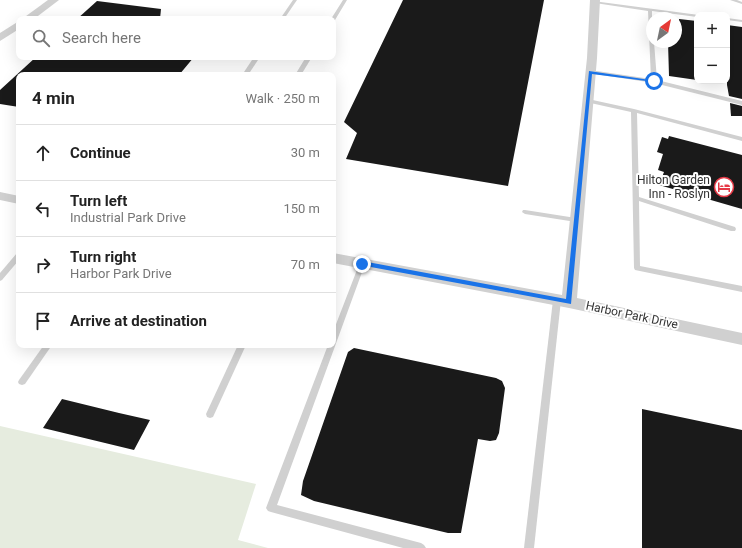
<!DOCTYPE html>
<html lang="en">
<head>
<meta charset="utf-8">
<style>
  :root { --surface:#fff; --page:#f6f6f6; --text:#222; --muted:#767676; --line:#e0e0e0 }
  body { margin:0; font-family:Roboto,sans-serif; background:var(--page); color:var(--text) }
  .controls { position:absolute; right:12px; top:12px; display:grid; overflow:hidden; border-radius:8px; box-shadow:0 4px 16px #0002 }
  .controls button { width:36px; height:36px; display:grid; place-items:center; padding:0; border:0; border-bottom:1px solid var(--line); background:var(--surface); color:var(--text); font:20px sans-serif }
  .compass { position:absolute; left:646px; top:12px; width:36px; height:36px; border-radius:50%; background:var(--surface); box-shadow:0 4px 16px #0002; rotate:33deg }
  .stop { position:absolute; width:12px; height:12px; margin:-9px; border:3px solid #1a73e8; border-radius:50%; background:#fff }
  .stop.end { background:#1a73e8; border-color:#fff; box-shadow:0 1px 4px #0008 }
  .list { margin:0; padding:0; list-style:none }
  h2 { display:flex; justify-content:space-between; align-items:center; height:52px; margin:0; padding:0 16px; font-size:17px }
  h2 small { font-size:13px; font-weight:400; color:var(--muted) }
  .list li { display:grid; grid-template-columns:26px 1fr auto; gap:12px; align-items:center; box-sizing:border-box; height:56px; padding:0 16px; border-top:1px solid var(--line) }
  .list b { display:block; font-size:15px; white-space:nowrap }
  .list p { margin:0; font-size:13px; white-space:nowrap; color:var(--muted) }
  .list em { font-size:13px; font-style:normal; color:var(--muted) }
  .icon { flex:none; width:22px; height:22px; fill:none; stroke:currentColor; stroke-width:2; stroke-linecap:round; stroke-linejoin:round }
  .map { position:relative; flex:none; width:742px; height:548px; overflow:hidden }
  .search { position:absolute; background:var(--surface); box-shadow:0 4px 16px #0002; left:16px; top:16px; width:320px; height:44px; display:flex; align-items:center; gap:10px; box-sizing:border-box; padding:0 14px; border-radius:8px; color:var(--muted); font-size:15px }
  .panel { position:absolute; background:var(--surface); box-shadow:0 4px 16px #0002; left:16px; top:72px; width:320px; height:276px; border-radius:8px }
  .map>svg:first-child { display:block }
  .green { fill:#e6ecdf }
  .building { fill:#1a1a1a }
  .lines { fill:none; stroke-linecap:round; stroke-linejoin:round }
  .service { fill:#d0d0d0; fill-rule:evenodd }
  .minor { fill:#d0d0d0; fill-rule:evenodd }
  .route { fill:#1a73e8 }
  .labels { text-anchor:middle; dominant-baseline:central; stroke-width:4; stroke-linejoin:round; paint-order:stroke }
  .poi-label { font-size:12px; fill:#333; stroke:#fff; text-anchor:end }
  .street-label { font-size:12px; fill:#333; stroke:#fff }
</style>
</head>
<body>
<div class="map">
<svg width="742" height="548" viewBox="0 0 742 548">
  <rect width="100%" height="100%" fill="#fff"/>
  <!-- green -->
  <path class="green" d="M0,426L256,484L238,540L268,548H0Z"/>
  <!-- building -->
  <g class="building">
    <path d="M403,0H544L508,186L346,159L357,133L344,122Z"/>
    <path d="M97,1L161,9L160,19H77Z"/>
    <path d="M679,19L697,21V80L669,76L668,42H676V38L679,39Z"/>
    <path d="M727,25L742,27V99L729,96L727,85Z"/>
    <path d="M36,57H194L179,75H19V107L0,104V90Z"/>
    <path d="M730,103L742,106V116H731Z"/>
    <path d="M669,136L742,155V209L659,185L664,172L658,170L663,154L657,152L662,137L668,139Z"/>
    <path d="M354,348L496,378L502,381L505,388L499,433L496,440L490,441L478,439L461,533H448L314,501L301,495L303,481L348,352Z"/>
    <path d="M62,399L119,413L150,420L134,450L43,428Z"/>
    <path d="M642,409L742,430V548H642Z"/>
  </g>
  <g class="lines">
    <!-- service -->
    <g class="service">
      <path d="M293,0H297L284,19H280Z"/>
      <path d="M343,0H347L335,20H333V19H331Z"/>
      <path d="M730,0H737L742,2V4Z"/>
      <path d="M593,1L699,15H697V17L652,11V42H654L657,80L742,101V105L654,83L588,73L587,72L590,70L651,79L648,11L595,3H593Z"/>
      <path d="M727,18L742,20V22L727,20Z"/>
      <path d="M254,57H260L248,75H242Z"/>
      <path d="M306,57H312L301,75H295Z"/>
      <path d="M588,99L634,109L742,137V141L637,113L639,197L735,227L736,229L735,231H731L639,201L640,266L742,286V292L635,270L634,268L631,112L586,102V100Z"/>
      <path d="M523,210H525L576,218L579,220L576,222L525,214L522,212Z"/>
      <path d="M17,253H19V260L2,280L0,281V273Z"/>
      <path d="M360,262H362L365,264L277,505L421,543L424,545L426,548H403L271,512L268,511L266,508L328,345H333V332Z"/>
      <path d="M557,297L560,298L561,300L534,548H524L553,300L554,298Z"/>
      <path d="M44,345H52L25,384L22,385L19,384L18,382L19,380Z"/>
      <path d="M238,345H246L213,417L210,418L207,417L206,414Z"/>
    </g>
    <!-- minor -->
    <g class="minor">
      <path d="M48,0H59L34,19H22Z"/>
      <path d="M590,0H600L597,58L577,298L742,333V345L569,308L333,263V253L562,295L587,58Z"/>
      <path d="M19,21V29L0,41V33Z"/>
      <path d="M0,192L19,196V204L0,200Z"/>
    </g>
  </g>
  <!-- route -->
  <path class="route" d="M589,71L657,81L654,82L592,74L571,304L360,265L359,264L362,261L566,299Z"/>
  <!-- icons -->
  <defs>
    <g id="hotel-ring" transform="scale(1)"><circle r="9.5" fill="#fff" stroke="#e63946" stroke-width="1.5"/><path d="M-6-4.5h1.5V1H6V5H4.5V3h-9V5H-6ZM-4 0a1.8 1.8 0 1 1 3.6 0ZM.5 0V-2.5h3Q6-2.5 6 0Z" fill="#e63946"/></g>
  </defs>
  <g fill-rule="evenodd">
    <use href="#hotel-ring" x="724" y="187"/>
  </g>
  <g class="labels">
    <!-- poi labels -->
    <g class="poi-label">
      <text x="710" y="180">Hilton Garden<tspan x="710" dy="14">Inn - Roslyn</tspan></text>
    </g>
    <!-- street labels -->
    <g class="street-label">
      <text transform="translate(632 315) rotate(12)">Harbor Park Drive</text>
    </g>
  </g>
</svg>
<div class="controls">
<button>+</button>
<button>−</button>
</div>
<svg class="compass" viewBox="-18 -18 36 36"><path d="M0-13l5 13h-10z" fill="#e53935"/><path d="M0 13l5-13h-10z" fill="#767676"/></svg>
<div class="stop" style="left:654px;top:81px"></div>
<div class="stop end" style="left:362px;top:264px"></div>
<div class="search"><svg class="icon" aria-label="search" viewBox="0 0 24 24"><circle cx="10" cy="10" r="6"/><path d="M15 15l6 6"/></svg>Search here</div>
<section class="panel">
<h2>4 min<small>Walk · 250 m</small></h2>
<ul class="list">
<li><svg class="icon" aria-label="ahead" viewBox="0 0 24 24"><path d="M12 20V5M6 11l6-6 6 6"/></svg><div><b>Continue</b></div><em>30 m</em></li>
<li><svg class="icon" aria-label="left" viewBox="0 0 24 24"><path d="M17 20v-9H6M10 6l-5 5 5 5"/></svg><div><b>Turn left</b><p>Industrial Park Drive</p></div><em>150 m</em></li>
<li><svg class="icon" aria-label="right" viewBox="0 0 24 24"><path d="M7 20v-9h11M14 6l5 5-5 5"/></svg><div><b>Turn right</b><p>Harbor Park Drive</p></div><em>70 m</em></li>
<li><svg class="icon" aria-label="arrive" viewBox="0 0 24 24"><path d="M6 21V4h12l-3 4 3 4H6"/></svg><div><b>Arrive at destination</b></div></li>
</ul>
</section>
</div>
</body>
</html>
